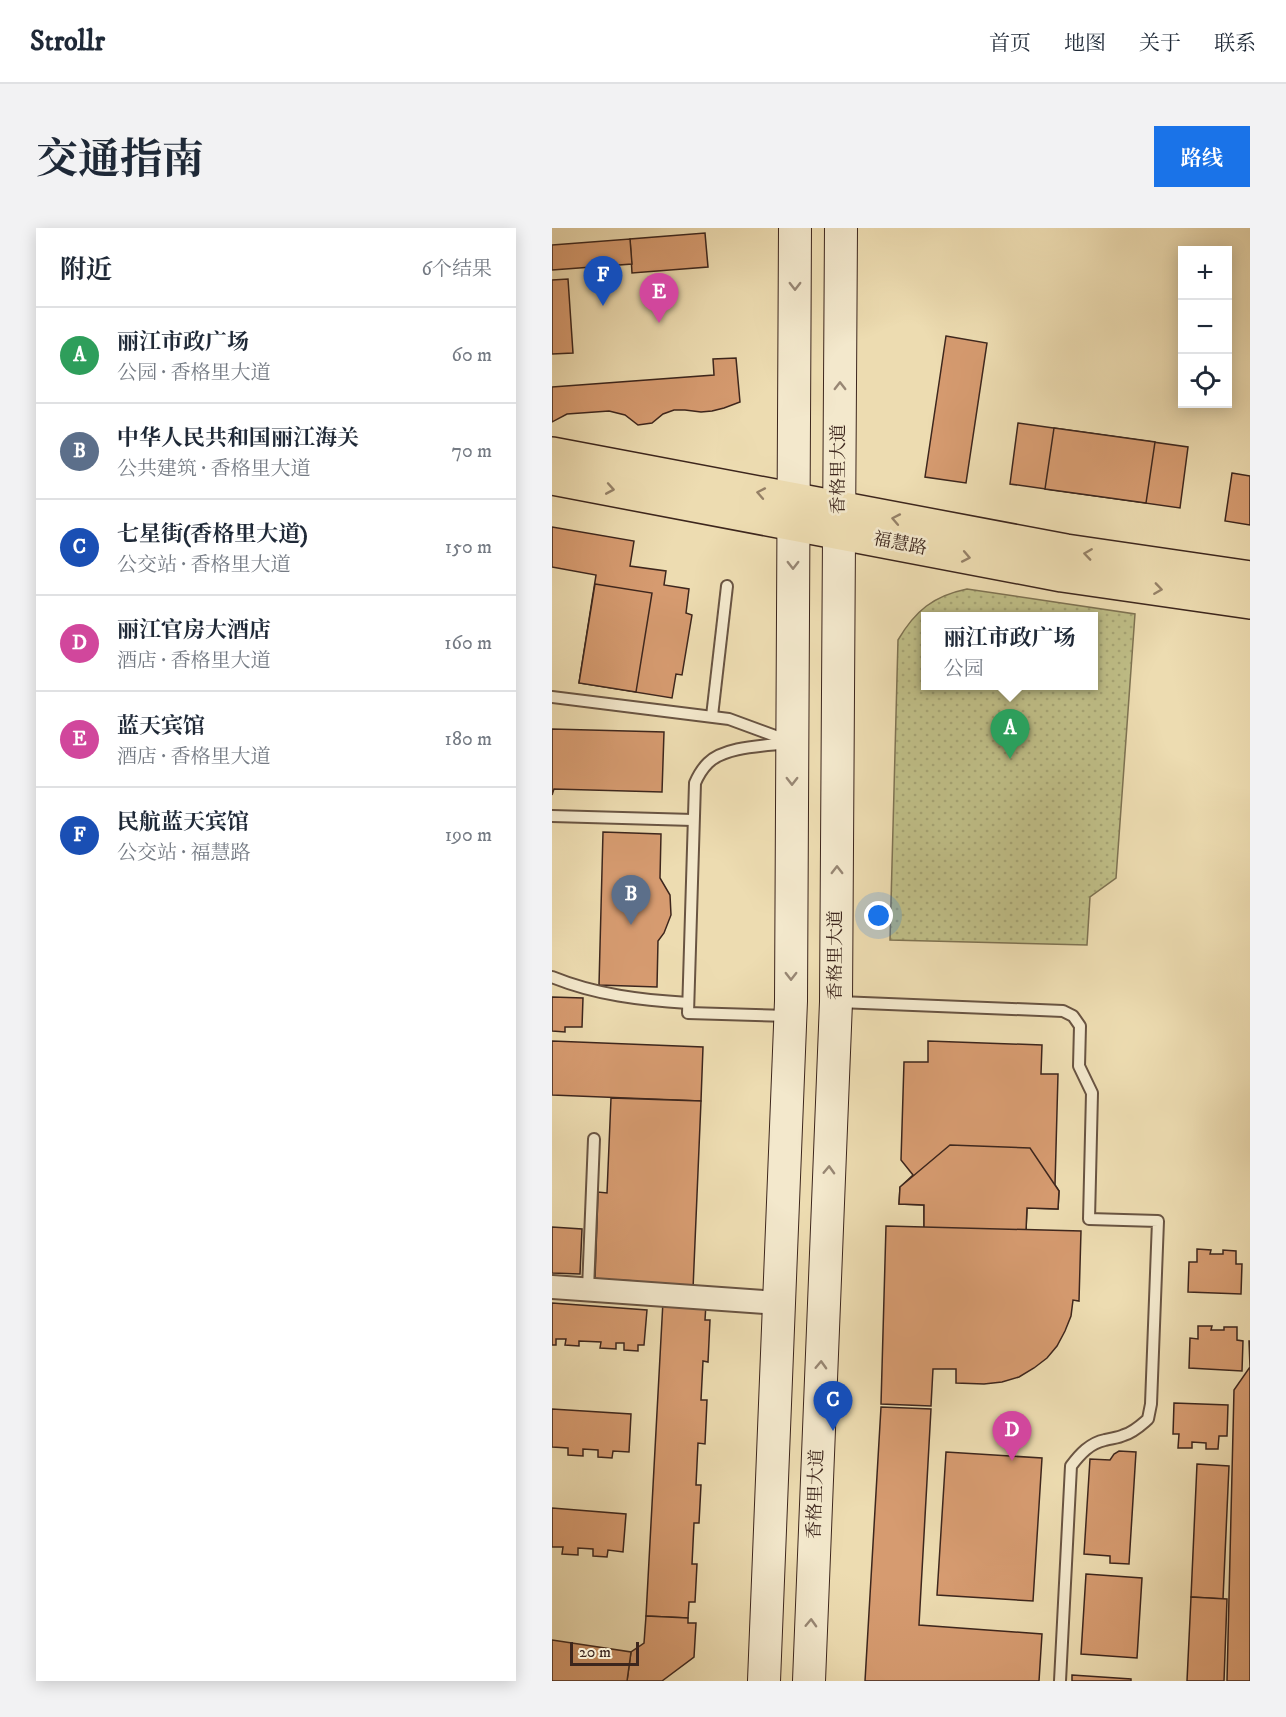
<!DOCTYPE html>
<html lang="zh">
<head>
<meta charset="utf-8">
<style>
  :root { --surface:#fff; --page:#f2f2f3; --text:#1f2937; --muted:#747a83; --line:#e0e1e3; --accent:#1a73e8 }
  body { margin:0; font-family:"IM FELL DW Pica","Noto Serif SC",serif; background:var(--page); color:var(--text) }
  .controls { position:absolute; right:18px; top:18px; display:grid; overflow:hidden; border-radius:0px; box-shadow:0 3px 15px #0003 }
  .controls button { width:54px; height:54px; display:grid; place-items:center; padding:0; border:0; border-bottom:2px solid var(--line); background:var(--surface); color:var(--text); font:30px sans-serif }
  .scale { position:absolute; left:18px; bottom:15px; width:69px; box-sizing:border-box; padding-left:6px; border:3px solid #3d261d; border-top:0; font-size:16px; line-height:21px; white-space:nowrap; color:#3d261d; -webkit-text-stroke:4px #f3e8cc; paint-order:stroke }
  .you { position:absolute; left:327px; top:688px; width:21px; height:21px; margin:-15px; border:4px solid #fff; border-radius:50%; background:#1a73e8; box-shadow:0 0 0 9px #1a73e833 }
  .badge { display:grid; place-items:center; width:39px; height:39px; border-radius:50%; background:var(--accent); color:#fff; font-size:20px; font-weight:700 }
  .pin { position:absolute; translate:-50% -50px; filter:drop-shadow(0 2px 3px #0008) }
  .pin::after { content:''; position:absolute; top:32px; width:21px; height:18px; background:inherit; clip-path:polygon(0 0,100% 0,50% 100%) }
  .popup { position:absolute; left:369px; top:384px; width:177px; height:78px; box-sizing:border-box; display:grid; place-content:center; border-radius:0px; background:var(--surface); filter:drop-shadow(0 2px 4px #0005); font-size:20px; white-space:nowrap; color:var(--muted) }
  .popup b { font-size:22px; color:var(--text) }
  .popup::after { content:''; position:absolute; left:50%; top:100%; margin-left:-12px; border:12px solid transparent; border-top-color:var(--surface) }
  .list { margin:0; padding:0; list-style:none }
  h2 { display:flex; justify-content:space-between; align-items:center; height:78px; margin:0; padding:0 24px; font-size:26px }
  h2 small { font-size:20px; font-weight:400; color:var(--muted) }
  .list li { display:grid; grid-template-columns:39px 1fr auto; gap:18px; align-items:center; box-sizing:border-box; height:96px; padding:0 24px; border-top:2px solid var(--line) }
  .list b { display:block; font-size:22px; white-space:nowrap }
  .list p { margin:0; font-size:20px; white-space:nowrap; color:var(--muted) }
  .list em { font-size:20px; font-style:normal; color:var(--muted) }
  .icon { flex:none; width:33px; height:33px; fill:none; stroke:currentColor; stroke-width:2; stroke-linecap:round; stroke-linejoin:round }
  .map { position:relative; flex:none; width:698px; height:1453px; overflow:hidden; border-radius:0px }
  header { display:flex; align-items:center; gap:36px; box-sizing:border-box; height:84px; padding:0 30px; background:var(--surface); border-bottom:2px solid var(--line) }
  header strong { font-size:28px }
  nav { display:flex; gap:33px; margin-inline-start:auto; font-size:21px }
  .intro { display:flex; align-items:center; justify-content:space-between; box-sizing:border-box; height:144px; padding:0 36px }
  h1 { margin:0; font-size:42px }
  .button { padding:15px 27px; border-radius:0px; background:var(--accent); color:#fff; font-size:21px; font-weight:700 }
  main { display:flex; gap:36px; padding:0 36px }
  aside { flex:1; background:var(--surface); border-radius:0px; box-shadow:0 3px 15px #0003 }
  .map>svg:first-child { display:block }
  .park { fill:url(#park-dots); stroke:#7e7252; stroke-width:1.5; fill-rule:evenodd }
  .building { fill:#d69b70; stroke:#3d261d; stroke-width:1.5 }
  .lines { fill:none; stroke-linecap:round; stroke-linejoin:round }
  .lane-casing { stroke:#695442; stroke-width:14 }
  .street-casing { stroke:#695442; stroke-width:26 }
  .secondary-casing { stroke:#3d261d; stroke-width:34 }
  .primary-casing { stroke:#3d261d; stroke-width:36 }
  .lane { stroke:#f3e8cc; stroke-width:10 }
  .street { stroke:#f3e8cc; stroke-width:22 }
  .secondary { stroke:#f3e8cc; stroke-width:32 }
  .primary { stroke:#eddcb1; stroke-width:33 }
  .oneway { stroke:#988774 }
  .oneway2 { stroke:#958167 }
  .labels { text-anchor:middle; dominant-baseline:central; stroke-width:5; stroke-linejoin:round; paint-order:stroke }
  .street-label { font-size:18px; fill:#3d261d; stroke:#f3e8cc }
</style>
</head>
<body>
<header>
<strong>Strollr</strong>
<nav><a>首页</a><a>地图</a><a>关于</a><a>联系</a></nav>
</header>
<div class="intro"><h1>交通指南</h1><a class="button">路线</a></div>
<main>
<aside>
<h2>附近<small>6个结果</small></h2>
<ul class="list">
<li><span class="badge" style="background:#2e9e5b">A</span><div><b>丽江市政广场</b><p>公园 · 香格里大道</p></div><em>60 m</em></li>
<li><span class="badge" style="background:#5c6f8a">B</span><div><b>中华人民共和国丽江海关</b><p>公共建筑 · 香格里大道</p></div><em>70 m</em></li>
<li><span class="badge" style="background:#1a4fb4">C</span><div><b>七星街(香格里大道)</b><p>公交站 · 香格里大道</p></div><em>150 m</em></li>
<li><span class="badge" style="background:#d1479c">D</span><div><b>丽江官房大酒店</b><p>酒店 · 香格里大道</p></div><em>160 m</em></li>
<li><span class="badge" style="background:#d1479c">E</span><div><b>蓝天宾馆</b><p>酒店 · 香格里大道</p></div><em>180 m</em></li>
<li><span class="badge" style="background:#1a4fb4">F</span><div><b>民航蓝天宾馆</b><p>公交站 · 福慧路</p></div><em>190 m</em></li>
</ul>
</aside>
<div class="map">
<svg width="698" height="1453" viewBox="0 0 698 1453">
  <defs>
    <pattern id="park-dots" width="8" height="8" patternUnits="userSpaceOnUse" patternTransform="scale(1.5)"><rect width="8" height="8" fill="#bfbe87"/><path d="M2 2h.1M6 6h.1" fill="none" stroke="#a5a374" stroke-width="1.8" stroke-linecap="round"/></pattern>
  </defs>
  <rect width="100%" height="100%" fill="#eddcb1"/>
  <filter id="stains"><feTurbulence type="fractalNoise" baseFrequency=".00333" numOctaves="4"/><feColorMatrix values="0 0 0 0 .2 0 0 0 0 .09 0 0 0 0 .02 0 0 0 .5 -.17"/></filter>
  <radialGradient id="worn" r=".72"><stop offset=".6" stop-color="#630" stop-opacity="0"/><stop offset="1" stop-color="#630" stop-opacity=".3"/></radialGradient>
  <!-- park -->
  <path class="park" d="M415,361L583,386L564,650L538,669L535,717L338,712L346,412C363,383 381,368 415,361ZM374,388H542V458H374Z"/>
  <!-- building -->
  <g class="building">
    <path d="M153,5L156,39L80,45L78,11Z"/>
    <path d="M78,11L80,36L0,42V17Z"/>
    <path d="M16,51L21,125L0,126V52Z"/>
    <path d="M394,108L435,115L414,255L373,249Z"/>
    <path d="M184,130L188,174L172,180L160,183L149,184L133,182H122L111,186L100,195L86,197L73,187L57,183L15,186L0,194V159L162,147L161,131Z"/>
    <path d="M466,195L636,219L628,280L458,256Z"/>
    <path d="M502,200L603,214L594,275L493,261Z"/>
    <path d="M680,245L698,248V297L673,293Z"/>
    <path d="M0,299L82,313L78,338L114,343L112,357L137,361L134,385L140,387L130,447L124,446L120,470L27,455L44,347L0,339Z"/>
    <path d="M43,356L100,365L84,464L27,455Z"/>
    <path d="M0,501L112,504L110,564L2,561L0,567Z"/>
    <path d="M51,604L109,606L108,650L118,667L119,687L112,705L106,713L105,759L47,757Z"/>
    <path d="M0,769L31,770L30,799H13V804L0,803Z"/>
    <path d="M0,813L151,819L149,873L0,867Z"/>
    <path d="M376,813L490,817L489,846H506L503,957L507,963L506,981L475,980L474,1002L372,999V977L347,976L348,959L361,947L349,932L352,834H376Z"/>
    <path d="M59,870L149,873L141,1061L85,1059V1053L43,1051L46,964L55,965Z"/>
    <path d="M398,917L478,920L507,963L506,981L475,980L474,1003H459V1008H446V1002H431V1007H418L419,1002L403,1001V1007L390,1006V1001L372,1000V977L347,976L348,959Z"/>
    <path d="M334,998L529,1003L527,1073L521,1072L519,1088L513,1103L505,1118L495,1130L482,1140L467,1149L450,1154L432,1156L404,1155V1141H381L379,1178L329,1176Z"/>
    <path d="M0,999L30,1001L28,1046L0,1045Z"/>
    <path d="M645,1021L659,1022L658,1026H671V1022L684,1023V1036H690L689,1066L636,1064L637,1034H645Z"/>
    <path d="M111,1073L154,1076L153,1092H158L156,1134L151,1133L149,1172H155L153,1216L146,1215L144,1257H149L147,1295H142L140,1336H145L143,1374H137L136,1390L94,1388Z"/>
    <path d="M0,1075L95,1082L92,1117H86V1123L72,1122V1115H64V1121L48,1120L49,1114L27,1113V1118L13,1117L14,1111H4V1117H0Z"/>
    <path d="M646,1098H660L659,1102H672V1099H685V1112L691,1113L690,1143L637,1140L638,1110L646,1111Z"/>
    <path d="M697,1113H698V1453H675L682,1162L698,1139Z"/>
    <path d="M622,1175L676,1177L675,1208H667L666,1221H654V1215L640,1214V1220H626L627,1206H621Z"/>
    <path d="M329,1179L379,1181L367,1397L490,1406L487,1453H313Z"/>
    <path d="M0,1181L79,1186L77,1224L61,1223L60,1230L46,1229V1222L31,1221V1228L16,1227V1220L0,1219Z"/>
    <path d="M567,1223L584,1224L577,1336L558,1335V1328L532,1326L538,1231L558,1232L562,1226Z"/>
    <path d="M394,1224L490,1230L481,1373L385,1367Z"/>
    <path d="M645,1236L677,1238L671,1371L639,1369Z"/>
    <path d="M0,1280L74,1286L71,1324L56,1322L55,1329L41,1328V1321L26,1320V1327L10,1326L11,1319H0Z"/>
    <path d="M534,1346L590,1350L585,1430L529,1426Z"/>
    <path d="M639,1369L675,1371L672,1453H635Z"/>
    <path d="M94,1388L136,1390V1395H144L142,1429L110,1453H75L79,1424L92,1415Z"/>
    <path d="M0,1412L79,1424L75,1453H0Z"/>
    <path d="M520,1447L579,1451V1453H520Z"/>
  </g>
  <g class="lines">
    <!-- lane casing -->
    <g class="lane-casing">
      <g id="lane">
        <path d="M0,469L177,491L237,513"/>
        <path d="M160,488L175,358"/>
        <path d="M0,588L141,592"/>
        <path d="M0,749C44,767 89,772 136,775"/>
        <path d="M287,774L511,783L521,788L528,798L527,838L540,865L537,991L606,993L599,1176L596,1191C589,1197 582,1204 572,1207C566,1210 560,1210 553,1212C538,1215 528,1226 519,1238L508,1453"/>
        <path d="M237,788L136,785L143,555C146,548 150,541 156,535C173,518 214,518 237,515"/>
        <path d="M36,1061L42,911"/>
      </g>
    </g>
    <!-- street casing -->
    <g class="street-casing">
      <path id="street" d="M0,1059L227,1075"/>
    </g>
    <!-- secondary casing -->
    <g class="secondary-casing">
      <g id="secondary">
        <path d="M212,1453L239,773L243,0"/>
        <path d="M257,1453L284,774L289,0"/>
      </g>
    </g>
    <!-- primary casing -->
    <g class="primary-casing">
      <g id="primary">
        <path d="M0,226L514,323L698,350"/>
        <path d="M0,250L510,347L698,374"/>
      </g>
    </g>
    <!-- lane -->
    <use href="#lane" class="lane"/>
    <!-- street -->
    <use href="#street" class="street"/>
    <!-- secondary -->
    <use href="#secondary" class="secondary"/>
    <!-- primary -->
    <use href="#primary" class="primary"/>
  </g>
  <!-- one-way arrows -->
  <defs><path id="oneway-chevron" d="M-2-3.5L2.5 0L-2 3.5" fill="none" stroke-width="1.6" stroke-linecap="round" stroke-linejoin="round" transform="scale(1.5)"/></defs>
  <g class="oneway">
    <use href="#oneway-chevron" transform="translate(243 58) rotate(90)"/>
    <use href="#oneway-chevron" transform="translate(288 158) rotate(-90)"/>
    <use href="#oneway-chevron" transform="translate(241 337) rotate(90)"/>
    <use href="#oneway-chevron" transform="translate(240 553) rotate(90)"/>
    <use href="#oneway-chevron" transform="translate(285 642) rotate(-90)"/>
    <use href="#oneway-chevron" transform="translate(239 748) rotate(90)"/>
    <use href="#oneway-chevron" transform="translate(277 942) rotate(-88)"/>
    <use href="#oneway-chevron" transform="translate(269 1137) rotate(-88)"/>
    <use href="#oneway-chevron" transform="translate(259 1395) rotate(-88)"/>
  </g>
  <g class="oneway2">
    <use href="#oneway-chevron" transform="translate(58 261) rotate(10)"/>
    <use href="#oneway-chevron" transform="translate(209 265) rotate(-169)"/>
    <use href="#oneway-chevron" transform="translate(344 291) rotate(-169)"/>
    <use href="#oneway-chevron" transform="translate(536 326) rotate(-172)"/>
    <use href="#oneway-chevron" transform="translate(414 329) rotate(11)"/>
    <use href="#oneway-chevron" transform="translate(606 361) rotate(8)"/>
  </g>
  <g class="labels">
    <!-- street labels -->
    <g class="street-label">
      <text transform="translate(287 241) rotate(-90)">香格里大道</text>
      <text transform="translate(348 316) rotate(11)">福慧路</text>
      <text transform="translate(284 727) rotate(-90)">香格里大道</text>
      <text transform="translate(264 1266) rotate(-88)">香格里大道</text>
    </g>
  </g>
  <rect width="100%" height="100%" filter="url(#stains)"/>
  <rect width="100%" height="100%" fill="url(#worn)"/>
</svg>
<div class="controls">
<button>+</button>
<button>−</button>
<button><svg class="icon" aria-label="locate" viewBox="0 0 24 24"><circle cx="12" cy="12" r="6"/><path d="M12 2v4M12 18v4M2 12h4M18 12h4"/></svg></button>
</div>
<div class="scale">20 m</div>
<div class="you"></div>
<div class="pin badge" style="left:458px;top:531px;background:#2e9e5b">A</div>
<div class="popup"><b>丽江市政广场</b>公园</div>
<div class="pin badge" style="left:79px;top:697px;background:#5c6f8a">B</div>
<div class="pin badge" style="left:281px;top:1203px;background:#1a4fb4">C</div>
<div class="pin badge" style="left:460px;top:1233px;background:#d1479c">D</div>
<div class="pin badge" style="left:107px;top:95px;background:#d1479c">E</div>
<div class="pin badge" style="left:51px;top:78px;background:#1a4fb4">F</div>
</div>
</main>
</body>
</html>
